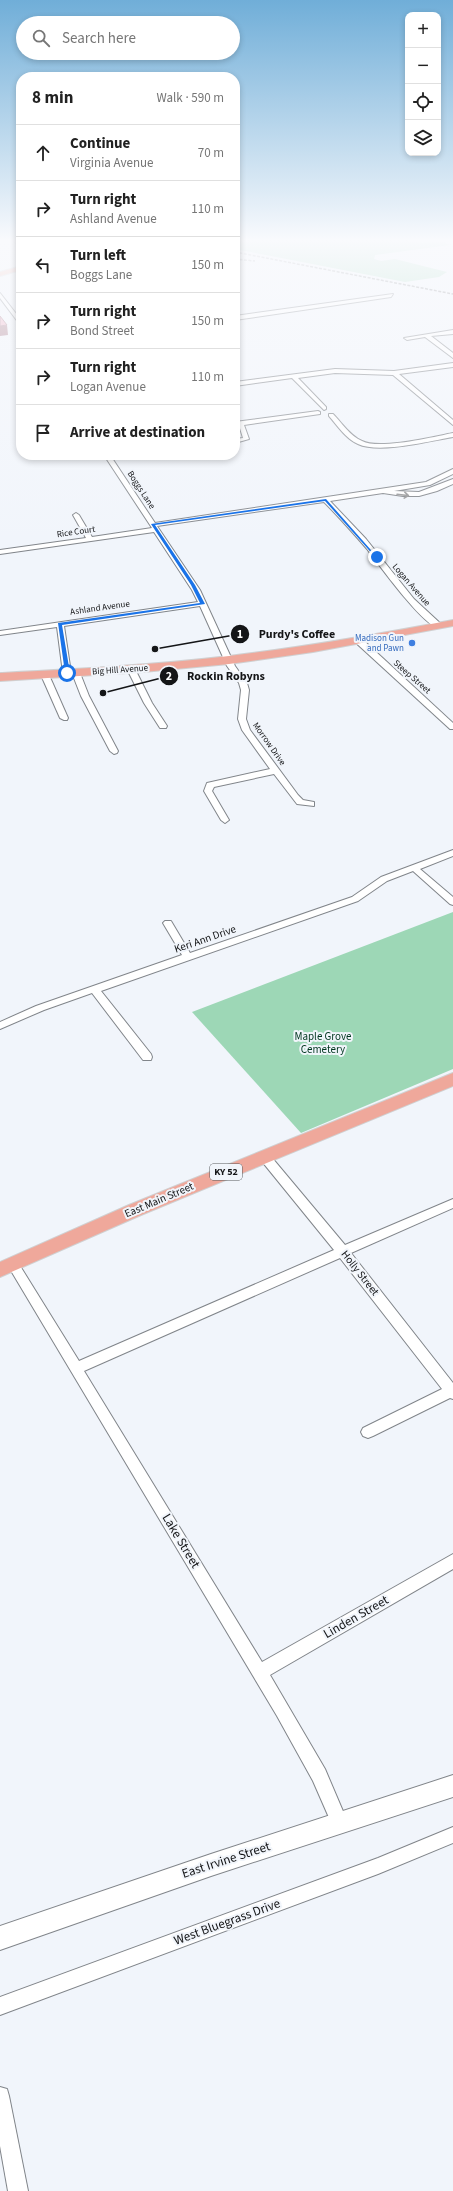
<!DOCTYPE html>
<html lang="en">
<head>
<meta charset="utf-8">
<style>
  :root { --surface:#fff; --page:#f6f6f6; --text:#222; --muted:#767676; --line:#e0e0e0 }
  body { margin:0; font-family:"Source Sans 3",sans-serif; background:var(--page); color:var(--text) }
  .controls { position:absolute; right:12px; top:12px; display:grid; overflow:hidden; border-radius:8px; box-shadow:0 2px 6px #0003 }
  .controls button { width:36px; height:36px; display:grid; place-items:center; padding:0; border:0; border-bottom:1px solid var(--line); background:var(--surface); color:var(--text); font:20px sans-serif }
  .stop { position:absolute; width:12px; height:12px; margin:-9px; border:3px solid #1a73e8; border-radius:50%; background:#fff }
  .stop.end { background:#1a73e8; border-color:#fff; box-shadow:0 1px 4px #0008 }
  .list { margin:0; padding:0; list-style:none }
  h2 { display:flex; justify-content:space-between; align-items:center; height:52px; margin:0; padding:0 16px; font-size:17px }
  h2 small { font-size:13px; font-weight:400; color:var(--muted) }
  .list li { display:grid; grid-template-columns:26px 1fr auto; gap:12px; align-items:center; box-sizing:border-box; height:56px; padding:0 16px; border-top:1px solid var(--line) }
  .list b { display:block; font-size:15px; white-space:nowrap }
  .list p { margin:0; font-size:13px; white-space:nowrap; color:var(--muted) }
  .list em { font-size:13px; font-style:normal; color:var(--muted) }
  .icon { flex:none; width:22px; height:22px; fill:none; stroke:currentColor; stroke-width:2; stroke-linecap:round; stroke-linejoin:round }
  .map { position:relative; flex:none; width:453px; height:2191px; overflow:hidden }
  .search { position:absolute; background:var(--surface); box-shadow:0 2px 6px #0003; left:16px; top:16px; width:224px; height:44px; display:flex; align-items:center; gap:10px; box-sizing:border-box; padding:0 14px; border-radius:22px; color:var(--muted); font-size:15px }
  .panel { position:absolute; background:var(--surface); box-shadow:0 2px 6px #0003; left:16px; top:72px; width:224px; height:388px; border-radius:16px }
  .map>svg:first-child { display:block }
  .green { fill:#9dd7b6 }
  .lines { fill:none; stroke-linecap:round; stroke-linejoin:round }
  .street-casing { stroke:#81858a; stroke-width:2 }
  .secondary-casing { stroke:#81858a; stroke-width:2 }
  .primary-casing { stroke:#d0d0d1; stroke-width:2 }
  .street { fill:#fff; fill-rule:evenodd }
  .secondary { fill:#fff; fill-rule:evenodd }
  .primary { fill:#efa89b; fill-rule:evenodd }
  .rail { stroke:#75777b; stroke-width:1.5; stroke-dasharray:3 1.5; stroke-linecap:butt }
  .wall { fill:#cc92a4 }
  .shaded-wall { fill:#a67786 }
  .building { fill:#edaabf; stroke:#a67786 }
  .oneway { stroke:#959697 }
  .route { fill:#1a73e8 }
  .shop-dot { fill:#3f7fe0; stroke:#f1f5fb; stroke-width:1.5 }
  .labels { text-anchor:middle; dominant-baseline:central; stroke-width:4; stroke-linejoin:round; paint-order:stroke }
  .far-street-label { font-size:9px; fill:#141517; stroke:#f1f5fb }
  .far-shop-label { font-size:9px; fill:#366cbe; stroke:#f1f5fb; text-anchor:end }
  .shield { fill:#f1f5fb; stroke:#56585b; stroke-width:1 }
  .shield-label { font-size:10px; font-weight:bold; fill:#141517 }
  .street-label { font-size:11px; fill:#141517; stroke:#f1f5fb }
  .park-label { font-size:11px; fill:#00361f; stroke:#f1f5fb }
  .near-street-label { font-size:13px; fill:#141517; stroke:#f1f5fb }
  .leader { fill:none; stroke:#141517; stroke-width:1.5 }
  .callout-dot { fill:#141517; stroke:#f1f5fb; stroke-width:1.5 }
  .mark-label { font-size:12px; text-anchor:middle; font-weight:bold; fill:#fff }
  .callout-label { font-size:12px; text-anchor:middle; font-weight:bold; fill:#141517; stroke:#f1f5fb; stroke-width:4; stroke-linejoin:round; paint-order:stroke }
</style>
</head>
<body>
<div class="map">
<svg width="453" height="2191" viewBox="0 0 453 2191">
  <rect width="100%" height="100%" fill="#f1f5fb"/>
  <!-- green -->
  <g class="green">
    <path d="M245,239H394L422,243L443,242L450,245L375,255L374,259L381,261L395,259L447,272L439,277L405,282L235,249V244Z"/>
    <path d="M453,912V1069L301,1133L192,1012Z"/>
  </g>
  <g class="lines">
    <!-- street casing -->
    <g class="street-casing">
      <g id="street">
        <path d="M0,293L21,320V326L0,298Z"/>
        <path d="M393,294L391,297L235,320V316Z"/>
        <path d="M453,330V334L431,336L453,353V358L425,337L407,340L404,338Z"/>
        <path d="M453,363V367L399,374L453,420V425L393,375L335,373L298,378L326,407V409L324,410L292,378L235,386V382L335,369L394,371Z"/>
        <path d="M318,411L320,412V414L244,425L249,439L235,443V439L243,438L239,425L235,426V422Z"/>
        <path d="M329,414H333C342,423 350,436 362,441C379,450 433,437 453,433V437C430,441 379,454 358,444C346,439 337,425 329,416Z"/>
        <path d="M104,455H110L155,523L426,482L453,469V474L430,485L394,491L419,492L453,479V484L437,491L419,496H403L383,493L330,501L366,539L414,599L441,624L442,626L438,628C421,623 380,566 367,549C353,533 339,517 324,502L157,526L200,590L235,666L247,683L249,690L246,719L250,730L298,795L303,800L314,802V806L297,804L274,774L214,787L212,791L229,820L225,823L221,820L204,791L207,783L270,769L242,730L238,719L241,690L239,683L227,666L200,606L64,626L71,673L67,675L63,673L57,627L0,635V631L198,602L192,590L154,532L0,554V550L86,538L73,515L76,513L79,515L92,537L152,528Z"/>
        <path d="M355,638H361L453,723V729H450L355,642Z"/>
        <path d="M128,667L135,669L152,703L167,726L166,728H160L144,703L127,669Z"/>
        <path d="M73,671L80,673L89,696L118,751L117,753L114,754L110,751L81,696L72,673Z"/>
        <path d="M42,673L49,675L68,718L67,720H64L60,718L41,675Z"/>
        <path d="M453,850V856L420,869L453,897V905L450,904L413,871L387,881L358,901L101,991L151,1054L152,1057L151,1060H143L92,993L44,1010L0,1029V1022L36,1006L182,955L163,923L165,921H171L190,953L352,897L381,877Z"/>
        <path d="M264,1152L268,1153L345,1245L453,1199V1208L351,1253L453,1383V1399L450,1398L373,1436L368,1438L363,1436L361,1432L363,1428L442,1389L340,1258L84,1371L262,1662L453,1554V1569L270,1675L325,1769L348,1823L346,1829L340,1831L334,1829L313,1781L277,1716L7,1264L9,1261L13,1259L17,1261L79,1361L334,1250L260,1159L258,1156L260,1153Z"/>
        <path d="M453,1827V1843L378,1874L0,2015V1997L378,1858Z"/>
        <path d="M0,2087L7,2089L9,2096L28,2191H8L0,2146Z"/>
      </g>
    </g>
    <!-- secondary casing -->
    <g class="secondary-casing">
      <path id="secondary" d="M453,1775V1797L211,1876L0,1950V1926L211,1854Z"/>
    </g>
    <!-- primary casing -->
    <g class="primary-casing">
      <g id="primary">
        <path d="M21,266V270L0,276V272Z"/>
        <path d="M453,620V626L313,652L229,664L143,672L0,681V673C76,669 153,665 229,656C304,647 379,634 453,620Z"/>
        <path d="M453,1073V1086L141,1215L0,1277V1262L129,1205Z"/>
      </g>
    </g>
    <!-- street -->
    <use href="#street" class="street"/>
    <!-- secondary -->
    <use href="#secondary" class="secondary"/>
    <!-- primary -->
    <use href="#primary" class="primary"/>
    <!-- rail -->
    <g class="rail">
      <path d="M235,252L453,294"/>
      <path d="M235,259L255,261"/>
    </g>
  </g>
  <!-- wall -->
  <path class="wall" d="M11,239H21V250Z"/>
  <!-- shaded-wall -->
  <path class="shaded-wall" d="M7,325L8,335L0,336V326Z"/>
  <!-- building -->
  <g class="building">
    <path d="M16,239H21V243Z"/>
    <path d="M0,316L7,325L0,326Z"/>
  </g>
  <!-- one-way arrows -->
  <defs><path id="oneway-shaft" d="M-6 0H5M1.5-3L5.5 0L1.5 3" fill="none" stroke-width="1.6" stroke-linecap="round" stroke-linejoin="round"/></defs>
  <use class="oneway" href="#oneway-shaft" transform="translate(403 495) rotate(6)"/>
  <!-- sky -->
  <linearGradient id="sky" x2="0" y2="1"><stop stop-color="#70aed8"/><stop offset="0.44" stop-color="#f9fafd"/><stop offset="1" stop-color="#f9fafd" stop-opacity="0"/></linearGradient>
  <rect width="453" height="546" fill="url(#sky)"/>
  <!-- route -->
  <path class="route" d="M326,499L378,558H376L325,501L155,525L195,585L205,604L62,625L70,673H65L58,623L200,603L191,585L151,524Z"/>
  <!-- markers -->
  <circle class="shop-dot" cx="412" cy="643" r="4"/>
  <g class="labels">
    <!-- far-street labels -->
    <g class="far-street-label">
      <text transform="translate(141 490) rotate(57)">Boggs Lane</text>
      <text transform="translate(76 532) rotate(-8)">Rice Court</text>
      <text transform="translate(411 585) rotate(49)">Logan Avenue</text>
      <text transform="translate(100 608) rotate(-8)">Ashland Avenue</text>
      <text transform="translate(120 670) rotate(-4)">Big Hill Avenue</text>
      <text transform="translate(412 677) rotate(41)">Steep Street</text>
      <text transform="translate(269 744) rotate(55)">Morrow Drive</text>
    </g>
    <!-- far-shop labels -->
    <g class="far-shop-label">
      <text x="404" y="638">Madison Gun<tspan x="404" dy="10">and Pawn</tspan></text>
    </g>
    <!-- shield labels -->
    <rect class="shield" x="210" y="1164" width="32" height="16" rx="3"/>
    <g class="shield-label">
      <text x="226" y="1172">KY 52</text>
    </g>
    <!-- street labels -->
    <g class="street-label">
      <text transform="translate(205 939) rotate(-19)">Keri Ann Drive</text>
      <text transform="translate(159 1200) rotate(-23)">East Main Street</text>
      <text transform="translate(360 1273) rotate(52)">Holly Street</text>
    </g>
    <!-- park labels -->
    <g class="park-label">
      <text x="323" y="1036">Maple Grove<tspan x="323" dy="13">Cemetery</tspan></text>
    </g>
    <!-- near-street labels -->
    <g class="near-street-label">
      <text transform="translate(181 1541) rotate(59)">Lake Street</text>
      <text transform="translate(356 1617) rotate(-30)">Linden Street</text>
      <text transform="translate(226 1860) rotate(-18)">East Irvine Street</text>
      <text transform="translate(227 1922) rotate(-20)">West Bluegrass Drive</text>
    </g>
  </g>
  <!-- callouts -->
  <path class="leader" d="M155 649L240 634M103 693L169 676"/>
  <g class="callout-dot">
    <circle cx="155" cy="649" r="4"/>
    <circle cx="103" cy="693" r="4"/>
    <circle cx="240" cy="634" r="10"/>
    <circle cx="169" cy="676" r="10"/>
  </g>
  <g class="mark-label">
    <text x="240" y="638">1</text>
    <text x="169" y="680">2</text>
  </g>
  <g class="callout-label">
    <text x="297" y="638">Purdy's Coffee</text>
    <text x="226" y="680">Rockin Robyns</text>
  </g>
</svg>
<div class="controls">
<button>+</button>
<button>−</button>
<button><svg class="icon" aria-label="locate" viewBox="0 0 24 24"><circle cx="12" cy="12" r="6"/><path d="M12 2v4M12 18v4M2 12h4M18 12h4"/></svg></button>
<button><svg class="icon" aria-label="layers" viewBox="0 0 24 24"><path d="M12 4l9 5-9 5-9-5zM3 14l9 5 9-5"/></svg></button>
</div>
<div class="stop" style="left:67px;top:673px"></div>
<div class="stop end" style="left:377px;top:557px"></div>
<div class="search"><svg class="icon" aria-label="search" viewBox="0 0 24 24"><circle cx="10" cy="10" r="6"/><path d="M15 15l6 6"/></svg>Search here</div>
<section class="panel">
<h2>8 min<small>Walk · 590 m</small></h2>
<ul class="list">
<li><svg class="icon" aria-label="ahead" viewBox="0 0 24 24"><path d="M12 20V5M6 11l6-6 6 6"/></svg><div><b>Continue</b><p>Virginia Avenue</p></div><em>70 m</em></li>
<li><svg class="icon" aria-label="right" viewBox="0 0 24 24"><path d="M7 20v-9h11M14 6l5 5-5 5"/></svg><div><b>Turn right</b><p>Ashland Avenue</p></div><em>110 m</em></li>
<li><svg class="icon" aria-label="left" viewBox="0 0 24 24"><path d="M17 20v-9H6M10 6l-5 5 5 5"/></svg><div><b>Turn left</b><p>Boggs Lane</p></div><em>150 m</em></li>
<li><svg class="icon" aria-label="right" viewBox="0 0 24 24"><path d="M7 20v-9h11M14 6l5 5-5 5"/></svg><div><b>Turn right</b><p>Bond Street</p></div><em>150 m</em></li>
<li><svg class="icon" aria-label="right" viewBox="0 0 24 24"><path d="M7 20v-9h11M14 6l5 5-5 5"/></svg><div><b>Turn right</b><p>Logan Avenue</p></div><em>110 m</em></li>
<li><svg class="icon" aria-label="arrive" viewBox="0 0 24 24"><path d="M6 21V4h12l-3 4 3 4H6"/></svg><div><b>Arrive at destination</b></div></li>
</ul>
</section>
</div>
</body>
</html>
